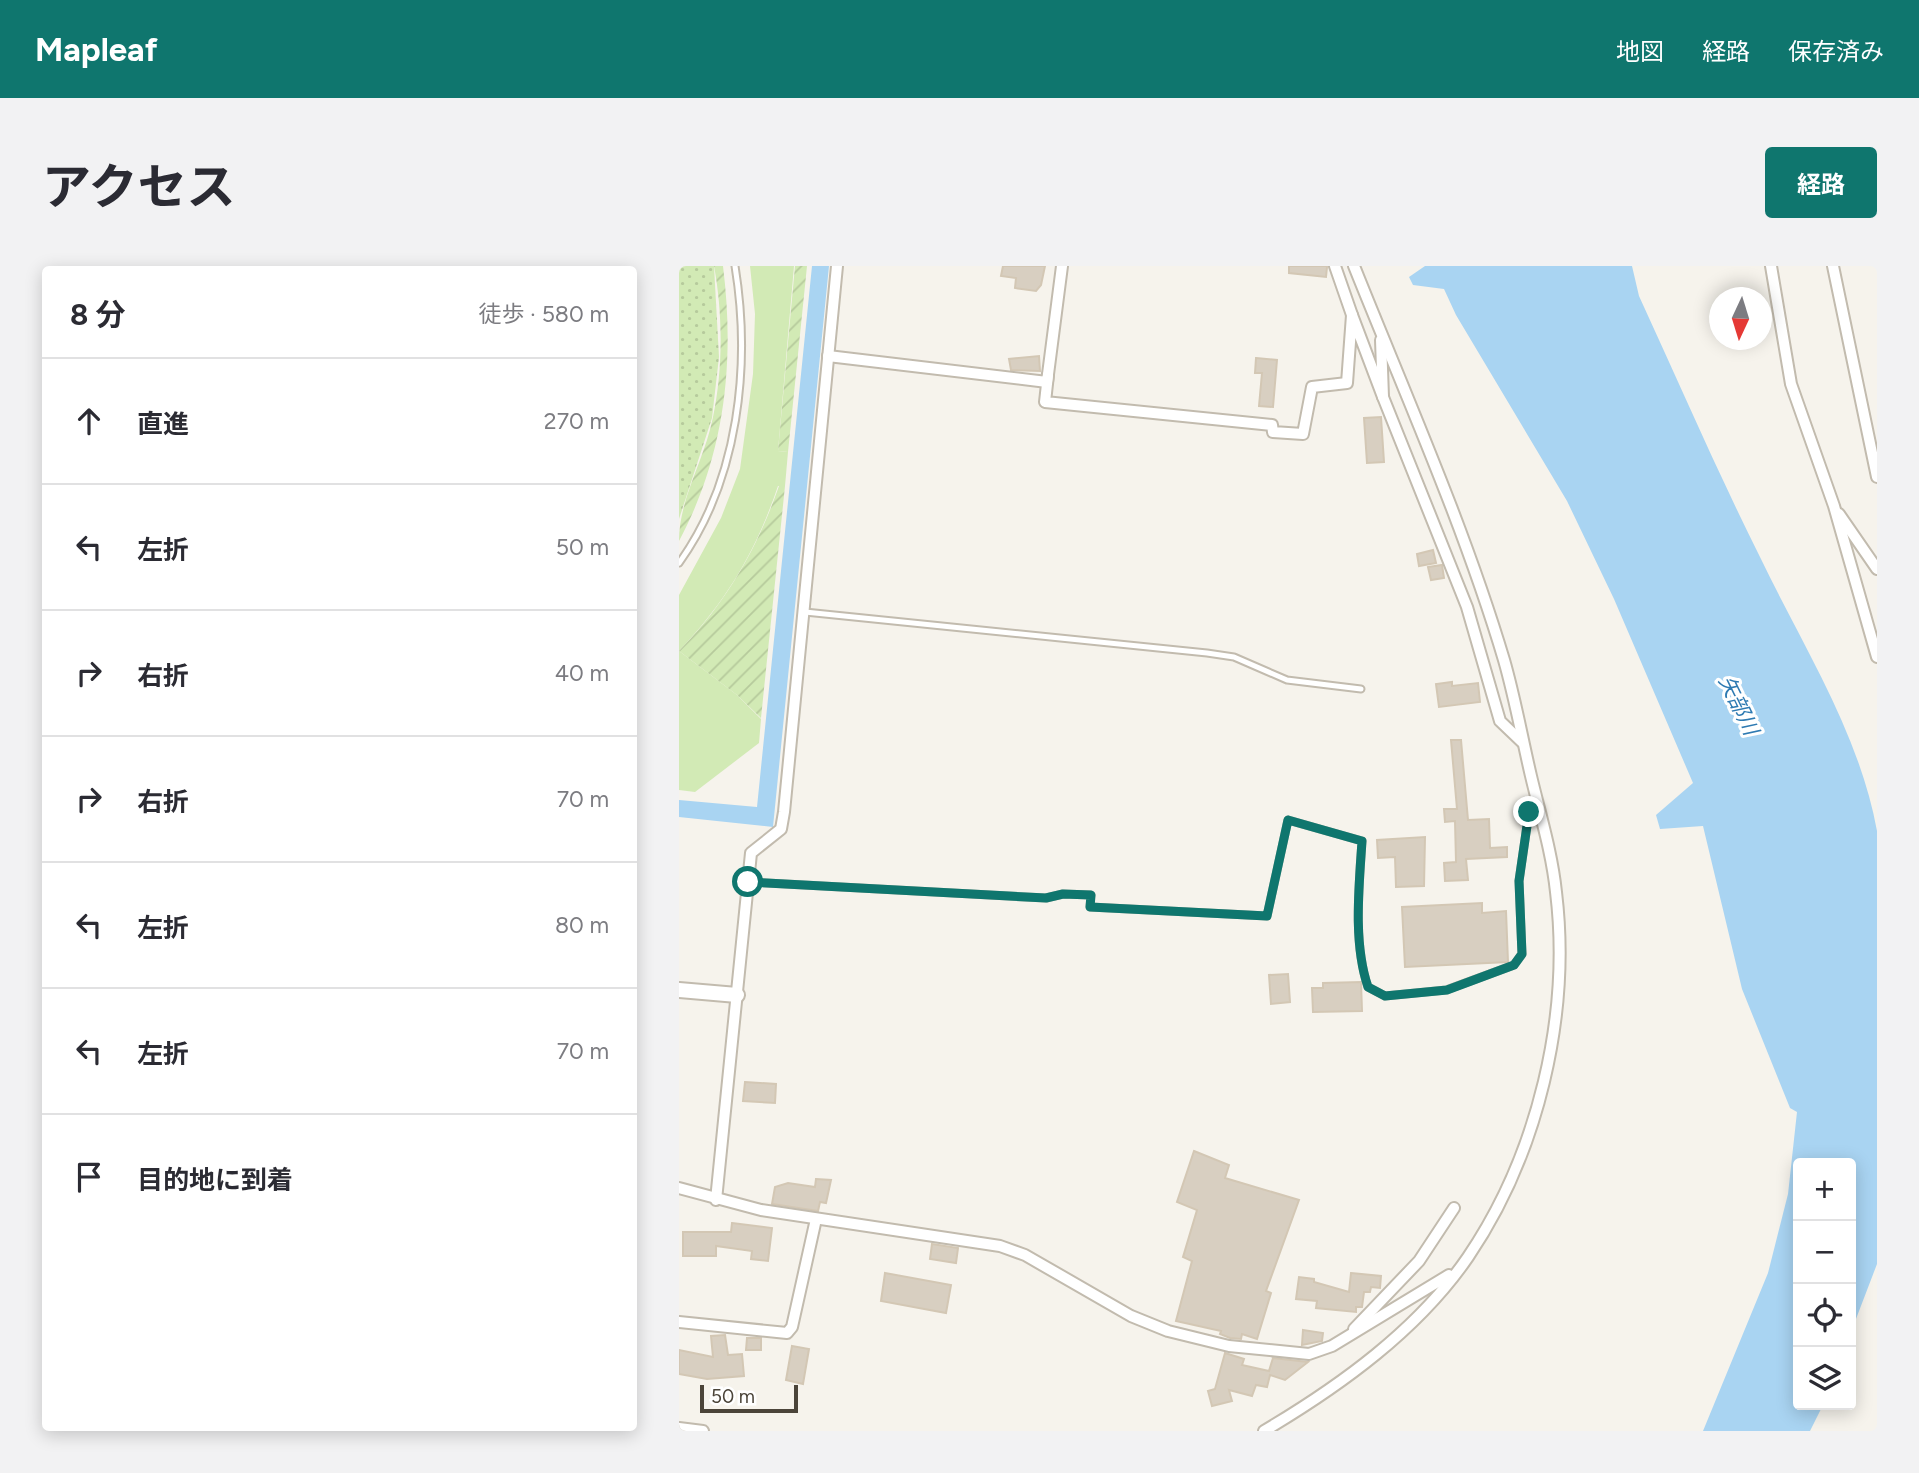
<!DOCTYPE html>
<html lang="ja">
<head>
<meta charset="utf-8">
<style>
  :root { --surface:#fff; --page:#f2f2f3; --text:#2b2b33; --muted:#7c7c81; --line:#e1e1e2; --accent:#0f766e }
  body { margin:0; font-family:Figtree,"Noto Sans JP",sans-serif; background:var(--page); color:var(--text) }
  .controls { position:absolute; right:21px; bottom:21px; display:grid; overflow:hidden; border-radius:7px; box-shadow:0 4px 18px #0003 }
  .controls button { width:63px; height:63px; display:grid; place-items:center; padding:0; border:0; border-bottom:2px solid var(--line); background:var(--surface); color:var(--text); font:35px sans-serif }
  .compass { position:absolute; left:1030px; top:21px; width:63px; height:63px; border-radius:50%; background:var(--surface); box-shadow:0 4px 18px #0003; rotate:184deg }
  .scale { position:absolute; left:21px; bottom:18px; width:98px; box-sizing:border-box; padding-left:7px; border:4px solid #4b4439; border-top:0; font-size:19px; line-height:24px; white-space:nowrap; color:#4b4439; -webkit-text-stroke:5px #fff; paint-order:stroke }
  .stop { position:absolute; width:21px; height:21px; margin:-16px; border:5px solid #0f766e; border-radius:50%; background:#fff }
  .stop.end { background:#0f766e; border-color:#fff; box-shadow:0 2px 7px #0008 }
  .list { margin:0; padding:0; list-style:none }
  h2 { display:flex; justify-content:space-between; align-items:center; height:91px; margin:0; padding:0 28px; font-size:30px }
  h2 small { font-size:23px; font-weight:400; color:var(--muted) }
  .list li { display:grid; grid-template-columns:46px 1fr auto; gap:21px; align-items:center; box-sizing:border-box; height:126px; padding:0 28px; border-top:2px solid var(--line) }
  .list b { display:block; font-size:26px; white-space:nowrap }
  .list em { font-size:23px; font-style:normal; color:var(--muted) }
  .icon { flex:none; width:38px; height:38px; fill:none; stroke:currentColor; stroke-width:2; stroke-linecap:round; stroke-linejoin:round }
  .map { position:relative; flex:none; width:1198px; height:1165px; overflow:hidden; border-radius:7px }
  header { display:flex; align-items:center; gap:42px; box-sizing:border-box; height:98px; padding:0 35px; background:var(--accent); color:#fff }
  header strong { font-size:33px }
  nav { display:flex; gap:38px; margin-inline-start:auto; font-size:24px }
  .intro { display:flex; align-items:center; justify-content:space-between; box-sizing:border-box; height:168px; padding:0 42px }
  h1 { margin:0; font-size:49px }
  .button { padding:18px 32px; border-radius:7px; background:var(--accent); color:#fff; font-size:24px; font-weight:700 }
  main { display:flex; gap:42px; padding:0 42px }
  aside { flex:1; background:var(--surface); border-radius:7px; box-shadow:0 4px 18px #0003 }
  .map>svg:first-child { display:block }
  .grass { fill:#d2eab5 }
  .park { fill:url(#park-dots) }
  .garden { fill:url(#garden-furrows) }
  .water { fill:#a9d4f2 }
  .building { fill:#d8cfc1; stroke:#d3c7b4; stroke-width:2 }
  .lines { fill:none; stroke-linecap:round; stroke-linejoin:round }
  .service-casing { stroke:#c2bbae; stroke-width:9 }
  .minor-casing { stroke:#c2bbae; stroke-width:14 }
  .tertiary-casing { stroke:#c2bbae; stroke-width:18 }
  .service { stroke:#fff; stroke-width:5 }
  .minor { stroke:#fff; stroke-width:10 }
  .tertiary { stroke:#fff; stroke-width:14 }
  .route { stroke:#0f766e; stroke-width:9 }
  .labels { text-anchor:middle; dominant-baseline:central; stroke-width:6; stroke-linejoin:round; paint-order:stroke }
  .water-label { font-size:21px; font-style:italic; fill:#2e7ab2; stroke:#fff }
</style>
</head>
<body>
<header>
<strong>Mapleaf</strong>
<nav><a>地図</a><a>経路</a><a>保存済み</a></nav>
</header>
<div class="intro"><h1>アクセス</h1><a class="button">経路</a></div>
<main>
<aside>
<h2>8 分<small>徒歩 · 580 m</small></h2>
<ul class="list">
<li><svg class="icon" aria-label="ahead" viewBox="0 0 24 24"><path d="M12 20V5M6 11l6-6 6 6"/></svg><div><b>直進</b></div><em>270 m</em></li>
<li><svg class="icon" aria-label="left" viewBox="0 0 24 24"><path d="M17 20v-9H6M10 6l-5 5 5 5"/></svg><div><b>左折</b></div><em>50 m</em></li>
<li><svg class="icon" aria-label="right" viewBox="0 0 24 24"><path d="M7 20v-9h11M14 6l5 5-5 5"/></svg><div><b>右折</b></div><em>40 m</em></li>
<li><svg class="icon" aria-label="right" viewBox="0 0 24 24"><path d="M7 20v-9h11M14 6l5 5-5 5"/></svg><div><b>右折</b></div><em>70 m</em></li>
<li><svg class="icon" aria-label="left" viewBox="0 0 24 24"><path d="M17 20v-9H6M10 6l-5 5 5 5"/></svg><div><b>左折</b></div><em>80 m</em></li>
<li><svg class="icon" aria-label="left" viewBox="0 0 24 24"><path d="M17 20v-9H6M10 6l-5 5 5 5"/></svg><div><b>左折</b></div><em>70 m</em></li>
<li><svg class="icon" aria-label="arrive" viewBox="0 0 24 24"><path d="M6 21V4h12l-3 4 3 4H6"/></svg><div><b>目的地に到着</b></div></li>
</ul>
</aside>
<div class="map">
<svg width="1198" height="1165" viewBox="0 0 1198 1165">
  <defs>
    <pattern id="park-dots" width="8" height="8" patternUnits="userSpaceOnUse" patternTransform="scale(1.75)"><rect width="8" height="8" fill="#d2eab5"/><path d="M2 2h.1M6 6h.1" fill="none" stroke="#b6ca9c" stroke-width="1.8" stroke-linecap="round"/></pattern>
    <pattern id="garden-furrows" width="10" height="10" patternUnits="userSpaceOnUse" patternTransform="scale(1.75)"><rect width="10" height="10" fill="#d2eab5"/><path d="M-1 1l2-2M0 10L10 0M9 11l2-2" fill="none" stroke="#b6ca9c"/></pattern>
  </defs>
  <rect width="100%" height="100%" fill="#f6f3ec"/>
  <!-- grass -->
  <g class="grass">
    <path d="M71,0H115L99,185L109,186L106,220H99C77,285 48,334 0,385V329L42,252L61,203L74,108L76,48Z"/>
    <path d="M0,385L58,429L82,453L80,477L16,526L0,524Z"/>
  </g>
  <!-- park -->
  <path class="park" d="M0,0H35L40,91L33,152L0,253Z"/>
  <!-- garden -->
  <g class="garden">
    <path d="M35,0H44C56,96 46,189 0,275C0,232 26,193 34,151C44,103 44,48 35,0Z"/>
    <path d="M116,0H128L109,186L99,185Z"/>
    <path d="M100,220H106L82,452L58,429L0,385C47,337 78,283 100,220Z"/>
  </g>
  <!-- water -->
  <g class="water">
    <path d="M133,0H150L94,561L0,551V534L78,541Z"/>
    <path d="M746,0H953L960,30C1000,117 1038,205 1081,291C1124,381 1180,466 1198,565V998L1172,1066V897H1119V1139H1144L1131,1165H1024L1089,1007L1109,928L1118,846L1111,842L1063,723L1024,560L981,563L977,549L1014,517L935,333L888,235L777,49L765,23L734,19L730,11Z"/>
  </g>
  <!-- building -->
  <g class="building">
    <path d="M324,0H366L362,19L357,25L336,22L337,12L322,10Z"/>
    <path d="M610,0H648V1L647,11L610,7Z"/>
    <path d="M360,90L361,105L332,104L330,93Z"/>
    <path d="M577,92L598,94L594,141L580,140L583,107H576Z"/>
    <path d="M702,151L705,196L688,197L685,152Z"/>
    <path d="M754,284L757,297L740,300L738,288Z"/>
    <path d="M763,299L765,312L752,314L749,301Z"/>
    <path d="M773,416V420L799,417L801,436L760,441L757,418Z"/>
    <path d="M772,474H782L789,554L810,553L811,582L828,581V591L787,593L789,614L766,615L765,597L777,596L776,555L766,556L765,543H778Z"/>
    <path d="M746,571L745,620L717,621L716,591L699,592L698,574Z"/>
    <path d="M803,637V647L827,645L829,696L726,701L723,641Z"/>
    <path d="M609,708L611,736L592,738L590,709Z"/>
    <path d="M682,716L683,745L634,746L633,722H644V717Z"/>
    <path d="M66,816L97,818L96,837L64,835Z"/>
    <path d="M515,885L550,899L546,912L620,934L587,1025L592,1027L578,1073L563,1068L562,1073L551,1072L541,1068L542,1065L497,1055L513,995L504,991L518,944L498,936Z"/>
    <path d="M137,913L152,914L147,937L141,936L139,945L93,938L96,921L109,917L136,921Z"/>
    <path d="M53,957L93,962L89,995L72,993L73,985L37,980V990H4V966H52Z"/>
    <path d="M253,978L279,982L277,997L251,993Z"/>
    <path d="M206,1007L272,1019L267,1047L202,1035Z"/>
    <path d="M672,1007L702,1010L701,1022L692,1021L691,1026H685L683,1041H677V1046L637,1042L638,1035L617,1033L620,1011L635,1013V1016L670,1026Z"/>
    <path d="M624,1064L644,1067L643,1075L623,1079Z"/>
    <path d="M46,1069L49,1089L63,1088L65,1110L28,1113L0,1108V1084L34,1091L32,1070Z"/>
    <path d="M68,1072H82V1084H67Z"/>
    <path d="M113,1080L130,1083L124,1118L107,1114Z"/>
    <path d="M546,1087L565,1093L563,1099L590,1105L594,1092L629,1096L606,1114L591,1109L588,1121L577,1119L573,1130L550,1124L553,1135L533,1140L529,1125L536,1123Z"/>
  </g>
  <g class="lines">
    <!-- service casing -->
    <g class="service-casing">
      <g id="service">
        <path d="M0,297C60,214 72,98 56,0"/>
        <path d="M126,346L528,387L555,391L608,414L682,423"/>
        <path d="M69,616L367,632L384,628L412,629L411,641L588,650L609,554L683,575C680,621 674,677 689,721L706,730L767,724L835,699L843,688L840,615L850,546L856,532"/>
      </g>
    </g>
    <!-- minor casing -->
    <g class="minor-casing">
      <g id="minor">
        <path d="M656,0L673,49"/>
        <path d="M1092,0L1112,118L1155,240L1198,391"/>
        <path d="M1154,0L1198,211"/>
        <path d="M702,74L704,131L788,341L821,455L843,476"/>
        <path d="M149,90L368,116L383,0"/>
        <path d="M369,109L366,136L593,159L594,166L624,168L633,121L668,117L673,49L704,131"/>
        <path d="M1160,248L1198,303"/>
        <path d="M0,922L82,944L321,980L346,989L452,1050L489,1065L550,1080L630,1088L653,1080L770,1009"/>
        <path d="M37,934L72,587L102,563L105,546L158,0"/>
        <path d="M0,1056L108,1067L113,1061L137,953"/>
        <path d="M675,1063L740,995L775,942"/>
        <path d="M0,1162L24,1165"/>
        <path d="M585,1165C661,1120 739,1064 789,991C859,888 892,749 877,626C873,587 861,548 852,510C843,472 836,432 825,394C785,260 727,130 675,0"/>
      </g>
    </g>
    <!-- tertiary casing -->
    <g class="tertiary-casing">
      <path id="tertiary" d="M0,724L58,729"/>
    </g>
    <!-- service -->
    <use href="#service" class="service"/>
    <!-- minor -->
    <use href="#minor" class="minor"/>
    <!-- tertiary -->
    <use href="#tertiary" class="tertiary"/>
  </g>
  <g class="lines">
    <!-- route -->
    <path class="route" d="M69,616L367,632L384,628L412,629L411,641L588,650L609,554L683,575C680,621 674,677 689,721L706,730L768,724L835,699L843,688L840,615L850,546"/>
  </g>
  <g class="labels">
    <!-- water labels -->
    <g class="water-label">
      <text transform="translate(1060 439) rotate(64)">矢部川</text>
    </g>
  </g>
</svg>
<div class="controls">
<button>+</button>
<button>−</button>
<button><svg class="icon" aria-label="locate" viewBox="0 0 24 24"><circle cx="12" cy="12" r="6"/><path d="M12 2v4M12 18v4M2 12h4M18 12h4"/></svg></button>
<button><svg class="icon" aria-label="layers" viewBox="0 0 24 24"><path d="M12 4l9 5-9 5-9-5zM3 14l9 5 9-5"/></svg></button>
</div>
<svg class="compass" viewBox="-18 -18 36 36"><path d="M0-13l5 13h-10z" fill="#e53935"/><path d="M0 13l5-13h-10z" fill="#7c7c81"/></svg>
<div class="scale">50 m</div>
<div class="stop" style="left:69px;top:616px"></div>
<div class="stop end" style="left:850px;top:546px"></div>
</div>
</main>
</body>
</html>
